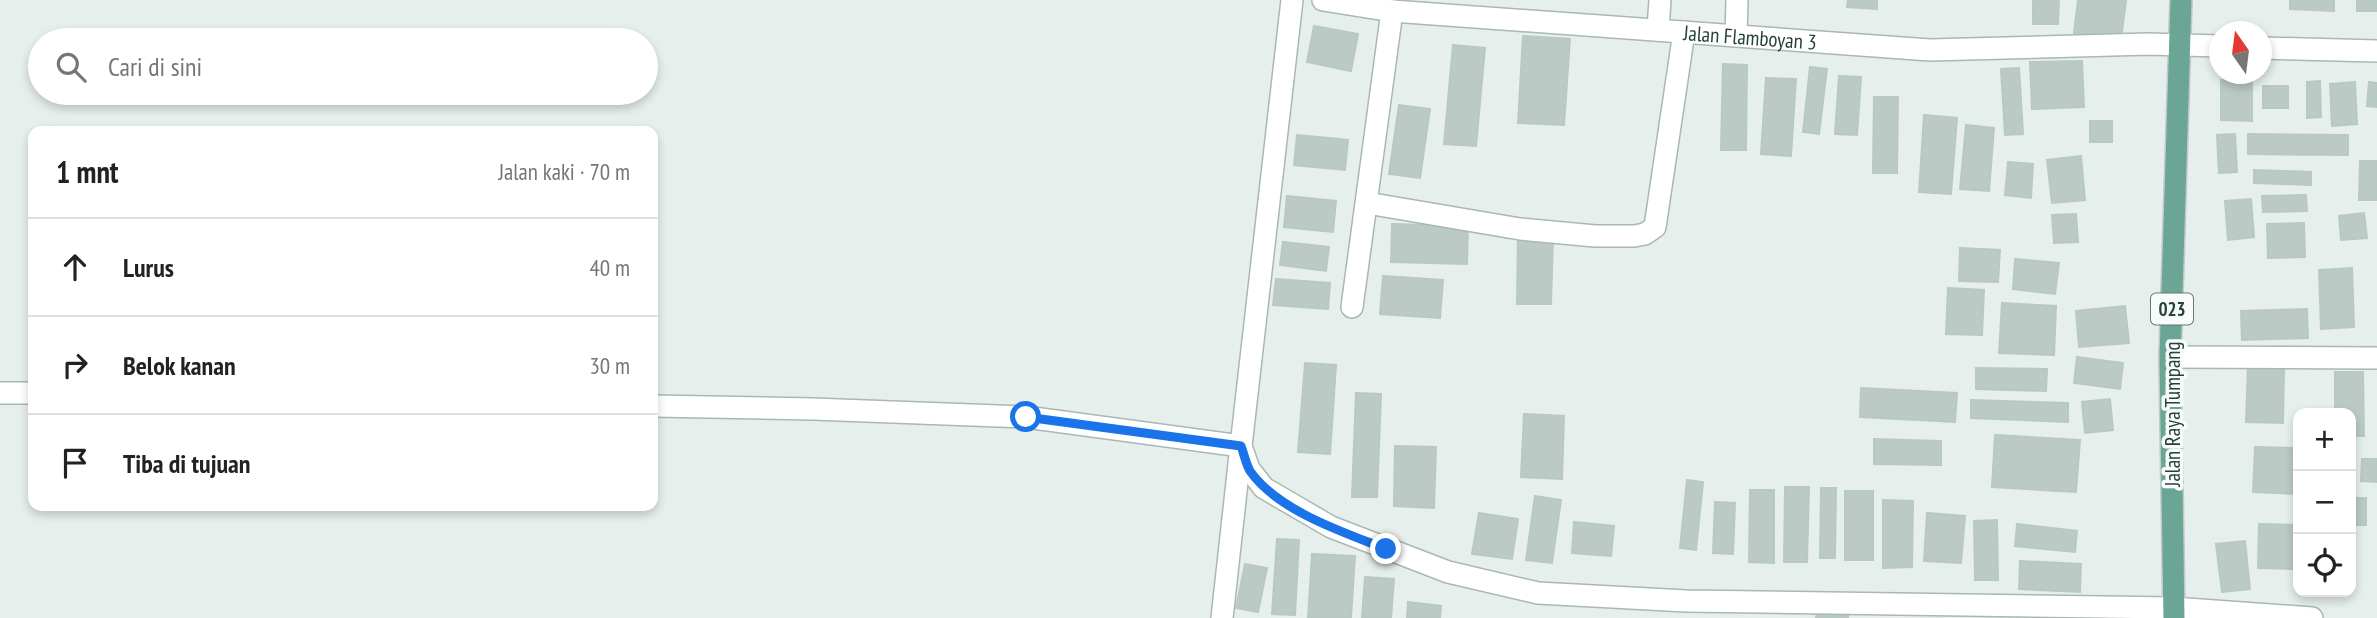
<!DOCTYPE html>
<html lang="id">
<head>
<meta charset="utf-8">
<style>
  :root { --surface:#fff; --page:#f6f6f6; --text:#222; --muted:#767676; --line:#e0e0e0 }
  body { margin:0; font-family:"PT Sans Narrow",sans-serif; background:var(--page); color:var(--text) }
  .controls { position:absolute; right:21px; bottom:21px; display:grid; overflow:hidden; border-radius:14px; box-shadow:0 4px 10px #0003 }
  .controls button { width:63px; height:63px; display:grid; place-items:center; padding:0; border:0; border-bottom:2px solid var(--line); background:var(--surface); color:var(--text); font:35px sans-serif }
  .compass { position:absolute; left:2209px; top:21px; width:63px; height:63px; border-radius:50%; background:var(--surface); box-shadow:0 4px 10px #0003; rotate:346deg }
  .stop { position:absolute; width:21px; height:21px; margin:-16px; border:5px solid #1a73e8; border-radius:50%; background:#fff }
  .stop.end { background:#1a73e8; border-color:#fff; box-shadow:0 2px 7px #0008 }
  .list { margin:0; padding:0; list-style:none }
  h2 { display:flex; justify-content:space-between; align-items:center; height:91px; margin:0; padding:0 28px; font-size:30px }
  h2 small { font-size:23px; font-weight:400; color:var(--muted) }
  .list li { display:grid; grid-template-columns:46px 1fr auto; gap:21px; align-items:center; box-sizing:border-box; height:98px; padding:0 28px; border-top:2px solid var(--line) }
  .list b { display:block; font-size:26px; white-space:nowrap }
  .list em { font-size:23px; font-style:normal; color:var(--muted) }
  .icon { flex:none; width:38px; height:38px; fill:none; stroke:currentColor; stroke-width:2; stroke-linecap:round; stroke-linejoin:round }
  .map { position:relative; flex:none; width:2377px; height:618px; overflow:hidden }
  .search { position:absolute; background:var(--surface); box-shadow:0 4px 10px #0003; left:28px; top:28px; width:630px; height:77px; display:flex; align-items:center; gap:18px; box-sizing:border-box; padding:0 24px; border-radius:38px; color:var(--muted); font-size:26px }
  .panel { position:absolute; background:var(--surface); box-shadow:0 4px 10px #0003; left:28px; top:126px; width:630px; height:385px; border-radius:14px }
  .map>svg:first-child { display:block }
  .building { fill:#bbcac4; stroke:#b8c9c2; stroke-width:2 }
  .lines { fill:none; stroke-linecap:round; stroke-linejoin:round }
  .minor-casing { stroke:#a8b8b2; stroke-width:24 }
  .primary-casing { stroke:#c2cac8; stroke-width:24 }
  .minor { stroke:#fff; stroke-width:21 }
  .primary { stroke:#6aa596; stroke-width:21 }
  .route { stroke:#1a73e8; stroke-width:9 }
  .labels { text-anchor:middle; dominant-baseline:central; stroke-width:7; stroke-linejoin:round; paint-order:stroke }
  .shield { fill:#f7fbf9; stroke:#637a73; stroke-width:2 }
  .shield-label { font-size:19px; font-weight:bold; fill:#24423a }
  .street-label { font-size:21px; fill:#24423a; stroke:#f7fbf9 }
</style>
</head>
<body>
<div class="map">
<svg width="2377" height="618" viewBox="0 0 2377 618">
  <rect width="100%" height="100%" fill="#e6efeb"/>
  <!-- building -->
  <g class="building">
    <path d="M1848,0H1877V9L1847,7Z"/>
    <path d="M2033,0H2059L2058,24H2033Z"/>
    <path d="M2078,0H2126L2121,40L2074,33Z"/>
    <path d="M2290,0H2334V11L2290,9Z"/>
    <rect x="2357" y="0" width="20" height="11"/>
    <path d="M1314,26L1358,34L1351,71L1307,62Z"/>
    <path d="M1523,36L1570,39L1564,125L1518,123Z"/>
    <path d="M1453,45L1485,48L1476,146L1444,144Z"/>
    <path d="M2082,61L2084,107L2032,109L2030,62Z"/>
    <path d="M1723,64L1747,65L1746,150H1721Z"/>
    <path d="M1810,67L1827,69L1819,134L1803,132Z"/>
    <path d="M2019,68L2023,134L2005,135L2001,69Z"/>
    <path d="M1839,76L1861,77L1857,135L1835,134Z"/>
    <path d="M1766,78L1796,79L1791,156L1761,154Z"/>
    <path d="M2221,80L2252,81V121L2221,120Z"/>
    <path d="M2320,81L2321,117L2307,118V82Z"/>
    <path d="M2355,82L2357,124L2332,126L2330,84Z"/>
    <path d="M2369,82L2377,83V107L2367,106Z"/>
    <rect x="2263" y="86" width="25" height="22"/>
    <path d="M1874,97H1898L1897,173H1873Z"/>
    <path d="M1399,105L1430,109L1420,178L1389,174Z"/>
    <path d="M1924,115L1957,118L1951,194L1919,192Z"/>
    <rect x="2090" y="121" width="22" height="21"/>
    <path d="M1966,125L1994,128L1989,191L1960,189Z"/>
    <path d="M2235,134L2237,172L2219,173L2217,135Z"/>
    <path d="M2248,134L2348,135V155L2248,154Z"/>
    <path d="M1297,135L1348,140L1345,170L1294,165Z"/>
    <path d="M2081,156L2085,200L2052,203L2047,160Z"/>
    <path d="M2360,161H2377V200H2359Z"/>
    <path d="M2008,162L2033,164L2031,198L2005,195Z"/>
    <path d="M2254,170L2311,172V185L2254,183Z"/>
    <path d="M2306,195L2307,211L2263,212L2262,196Z"/>
    <path d="M1287,196L1336,201L1333,232L1284,227Z"/>
    <path d="M2251,199L2254,237L2228,240L2225,201Z"/>
    <path d="M2364,213L2367,238L2341,240L2339,216Z"/>
    <path d="M2076,214L2078,242L2054,243L2052,215Z"/>
    <path d="M2304,223L2305,257L2268,258L2267,224Z"/>
    <path d="M1392,224L1468,226L1467,264L1391,262Z"/>
    <path d="M1518,236L1553,237L1551,304H1517Z"/>
    <path d="M1283,242L1329,247L1326,271L1280,265Z"/>
    <path d="M1960,248L2000,250L1998,282L1959,281Z"/>
    <path d="M2015,259L2059,263L2055,294L2013,289Z"/>
    <path d="M2352,268L2354,327L2321,329L2319,270Z"/>
    <path d="M1383,276L1443,280L1440,318L1380,314Z"/>
    <path d="M1276,279L1330,283L1328,309L1273,305Z"/>
    <path d="M1948,288L1984,290L1982,335L1946,334Z"/>
    <path d="M2002,303L2056,306L2054,355L1999,353Z"/>
    <path d="M2125,306L2129,343L2079,347L2076,311Z"/>
    <path d="M2307,309L2308,338L2242,340L2241,311Z"/>
    <path d="M2077,357L2123,363L2120,389L2074,383Z"/>
    <path d="M1305,363L1336,365L1330,454L1298,452Z"/>
    <path d="M2248,364L2284,366L2283,423L2246,422Z"/>
    <path d="M1976,368L2047,369L2046,391L1976,389Z"/>
    <path d="M2335,372H2363L2364,436H2351V413H2335Z"/>
    <path d="M1861,388L1957,393L1955,422L1860,417Z"/>
    <path d="M1356,393L1381,394L1377,497H1352Z"/>
    <path d="M2110,399L2113,430L2085,433L2082,402Z"/>
    <path d="M1971,400L2068,403V422L1971,418Z"/>
    <path d="M1524,414L1564,416L1562,479L1521,477Z"/>
    <path d="M1995,435L2080,440L2076,492L1992,487Z"/>
    <path d="M1874,439L1941,441V465L1874,464Z"/>
    <path d="M1395,446L1436,447L1434,508L1394,506Z"/>
    <path d="M2255,447L2298,448V494L2253,492Z"/>
    <path d="M2362,459H2377V482L2361,481Z"/>
    <path d="M1687,480L1703,482L1696,550L1680,548Z"/>
    <path d="M1785,487H1809L1807,562H1784Z"/>
    <path d="M1821,488H1836L1835,558H1820Z"/>
    <path d="M1750,490H1774V563L1749,562Z"/>
    <rect x="1845" y="491" width="28" height="69"/>
    <path d="M1535,496L1561,500L1552,563L1526,560Z"/>
    <rect x="2351" y="498" width="15" height="27"/>
    <path d="M1883,500L1913,501L1912,567L1883,568Z"/>
    <path d="M1715,502L1735,503L1733,554L1713,553Z"/>
    <path d="M1479,513L1518,519L1512,559L1472,554Z"/>
    <path d="M1927,513L1965,516L1961,563L1924,561Z"/>
    <path d="M1997,520L1998,580H1975L1974,521Z"/>
    <path d="M1574,522L1614,526L1611,556L1572,553Z"/>
    <path d="M2017,524L2077,531L2075,552L2015,546Z"/>
    <path d="M2259,524L2295,525L2294,569L2258,568Z"/>
    <path d="M1277,539L1299,540L1295,615L1272,614Z"/>
    <path d="M2245,541L2250,589L2222,592L2216,544Z"/>
    <path d="M1312,554L1355,556L1351,618H1308Z"/>
    <path d="M2020,561L2081,564L2080,592L2019,589Z"/>
    <path d="M1245,564L1267,568L1258,612L1236,608Z"/>
    <path d="M1365,577L1394,579L1391,618H1362Z"/>
    <path d="M1408,602L1441,606L1440,618H1407Z"/>
    <path d="M1818,607L1849,610L1848,618H1816Z"/>
  </g>
  <g class="lines">
    <!-- minor casing -->
    <g class="minor-casing">
      <g id="minor">
        <path d="M1292,0L1241,446L1249,469L1264,488L1331,527L1448,572L1538,593L1686,601L2173,608L2312,618"/>
        <path id="s1" d="M1323,0L1392,11L1930,50L2148,44L2220,46"/>
        <path d="M1658,30L1660,0"/>
        <path d="M1736,36L1737,0"/>
        <path d="M2262,48L2377,51"/>
        <path d="M1367,203L1520,229L1595,236H1634L1645,234L1655,227L1684,32"/>
        <path d="M1352,307L1392,11"/>
        <path d="M2170,357L2377,358"/>
        <path d="M0,393H33"/>
        <path d="M653,406L813,409L1026,417L1241,446L1222,618"/>
      </g>
    </g>
    <!-- primary casing -->
    <g class="primary-casing">
      <path id="primary" d="M2174,618L2170,357L2181,0"/>
    </g>
    <!-- minor -->
    <use href="#minor" class="minor"/>
    <!-- primary -->
    <use href="#primary" class="primary"/>
  </g>
  <g class="lines">
    <!-- route -->
    <path class="route" d="M1026,417L1241,446C1244,454 1246,464 1250,471C1278,511 1343,532 1386,549"/>
  </g>
  <g class="labels">
    <!-- shield labels -->
    <rect class="shield" x="2151" y="293.5" width="42" height="31" rx="5"/>
    <g class="shield-label">
      <text x="2172" y="309">023</text>
    </g>
    <!-- street labels -->
    <g class="street-label">
      <text stroke="none"><textPath href="#s1" startOffset="429">Jalan Flamboyan 3</textPath></text>
      <text transform="translate(2172 414) rotate(-90)">Jalan Raya Tumpang</text>
    </g>
  </g>
</svg>
<div class="controls">
<button>+</button>
<button>−</button>
<button><svg class="icon" aria-label="locate" viewBox="0 0 24 24"><circle cx="12" cy="12" r="6"/><path d="M12 2v4M12 18v4M2 12h4M18 12h4"/></svg></button>
</div>
<svg class="compass" viewBox="-18 -18 36 36"><path d="M0-13l5 13h-10z" fill="#e53935"/><path d="M0 13l5-13h-10z" fill="#767676"/></svg>
<div class="stop" style="left:1026px;top:417px"></div>
<div class="stop end" style="left:1386px;top:549px"></div>
<div class="search"><svg class="icon" aria-label="search" viewBox="0 0 24 24"><circle cx="10" cy="10" r="6"/><path d="M15 15l6 6"/></svg>Cari di sini</div>
<section class="panel">
<h2>1 mnt<small>Jalan kaki · 70 m</small></h2>
<ul class="list">
<li><svg class="icon" aria-label="ahead" viewBox="0 0 24 24"><path d="M12 20V5M6 11l6-6 6 6"/></svg><div><b>Lurus</b></div><em>40 m</em></li>
<li><svg class="icon" aria-label="right" viewBox="0 0 24 24"><path d="M7 20v-9h11M14 6l5 5-5 5"/></svg><div><b>Belok kanan</b></div><em>30 m</em></li>
<li><svg class="icon" aria-label="arrive" viewBox="0 0 24 24"><path d="M6 21V4h12l-3 4 3 4H6"/></svg><div><b>Tiba di tujuan</b></div></li>
</ul>
</section>
</div>
</body>
</html>
